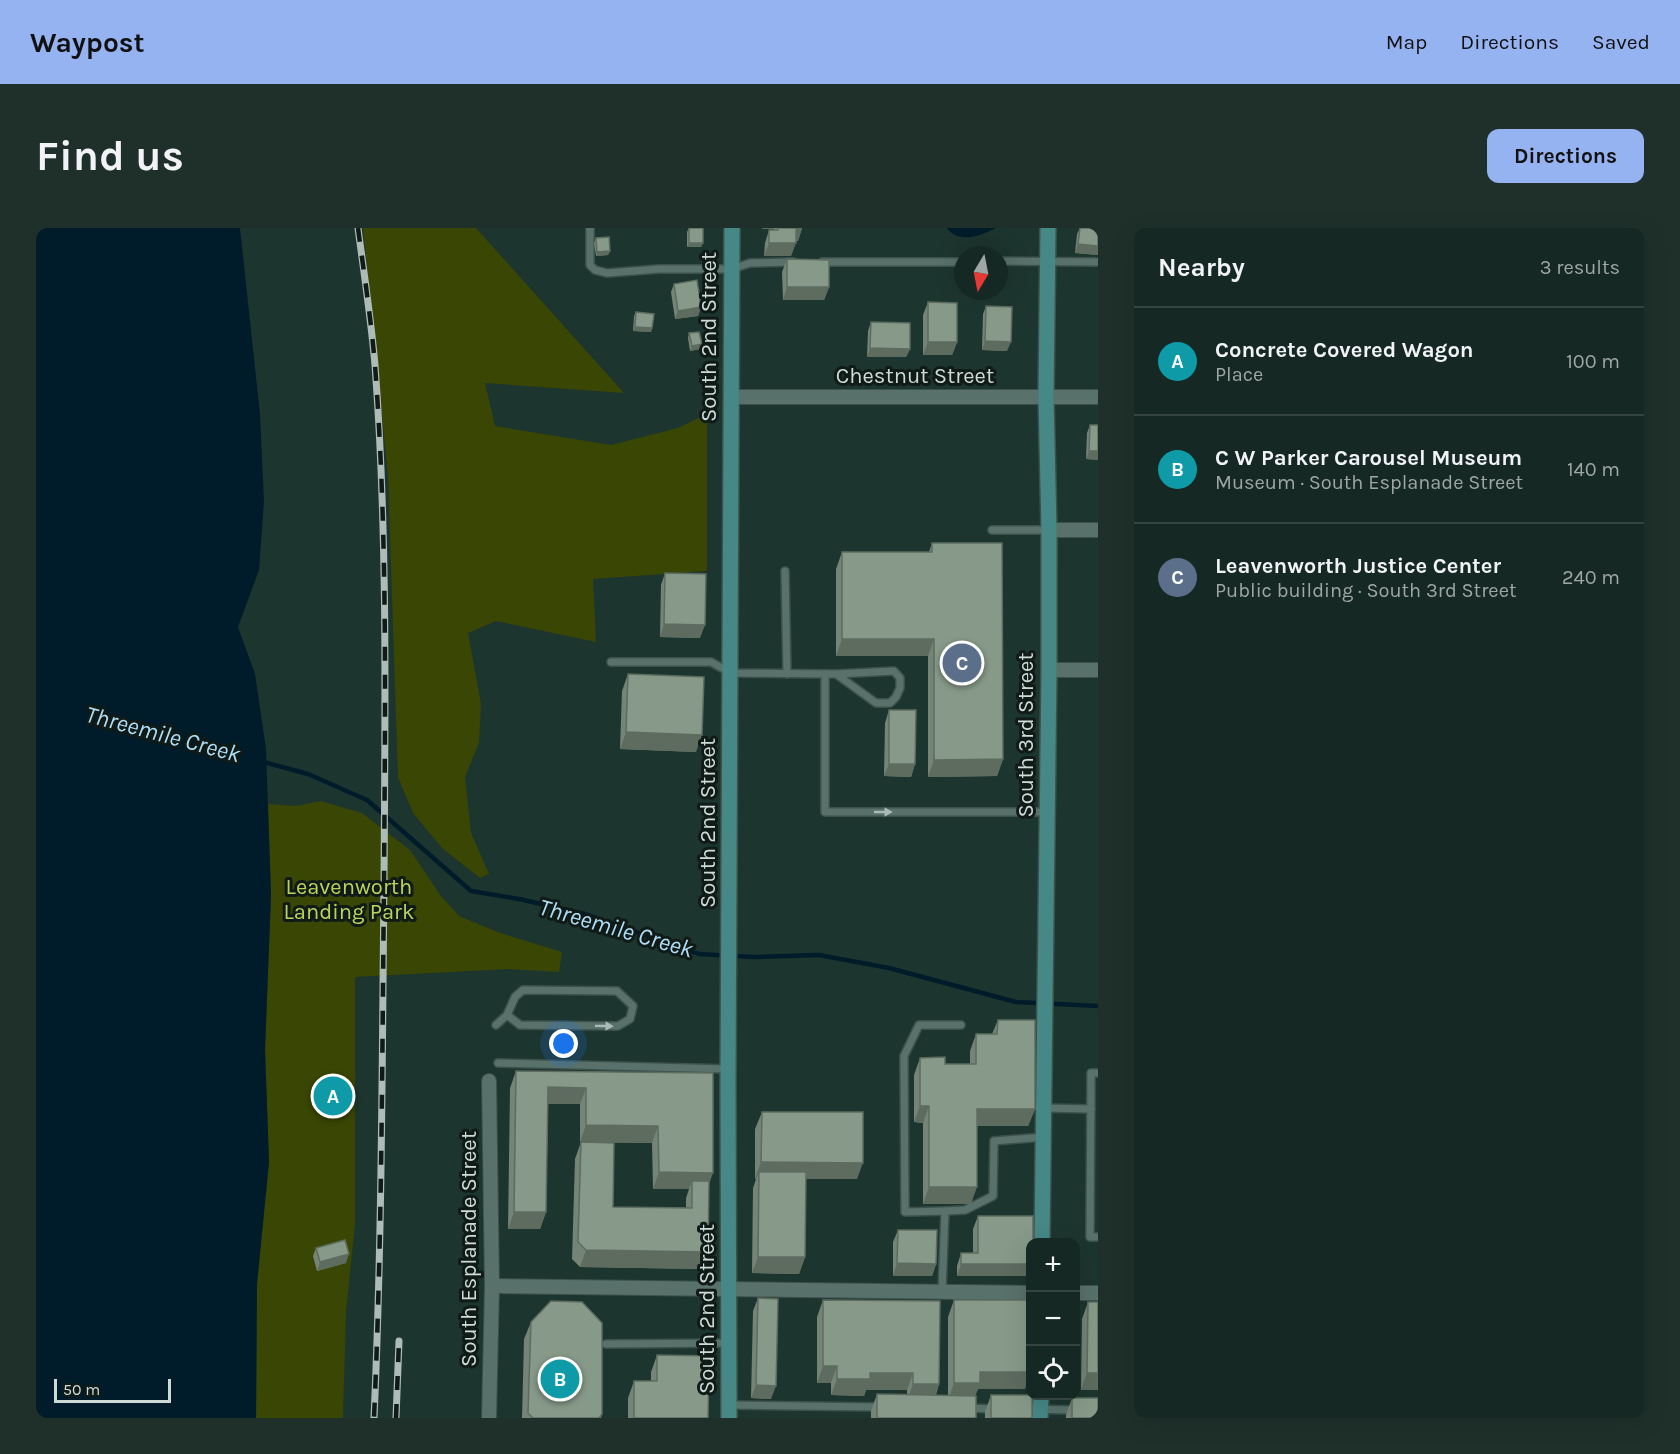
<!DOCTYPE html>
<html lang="en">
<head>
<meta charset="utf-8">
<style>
  :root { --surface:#162823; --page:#1f302b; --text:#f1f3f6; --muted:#9ea6a6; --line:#354441; --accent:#95b2f1 }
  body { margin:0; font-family:Karla,sans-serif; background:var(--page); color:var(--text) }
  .controls { position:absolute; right:18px; bottom:18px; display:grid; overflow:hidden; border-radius:12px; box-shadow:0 6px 24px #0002 }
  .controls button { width:54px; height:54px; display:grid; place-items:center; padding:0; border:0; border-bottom:2px solid var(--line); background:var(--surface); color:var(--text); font:30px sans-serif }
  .compass { position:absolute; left:918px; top:18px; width:54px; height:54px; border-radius:50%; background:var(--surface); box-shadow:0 6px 24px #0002; rotate:190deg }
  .scale { position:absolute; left:18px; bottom:15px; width:117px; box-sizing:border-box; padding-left:6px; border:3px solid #cddad6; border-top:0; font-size:16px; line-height:21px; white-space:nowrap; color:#cddad6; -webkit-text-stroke:4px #101a17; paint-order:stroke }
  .you { position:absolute; left:528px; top:816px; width:21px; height:21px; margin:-15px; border:4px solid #fff; border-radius:50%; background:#1a73e8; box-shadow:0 0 0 9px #1a73e833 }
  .badge { display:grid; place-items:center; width:39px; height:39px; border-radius:50%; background:var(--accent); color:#fff; font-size:20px; font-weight:700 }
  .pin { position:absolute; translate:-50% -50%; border:3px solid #fff; box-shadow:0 2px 6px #0006 }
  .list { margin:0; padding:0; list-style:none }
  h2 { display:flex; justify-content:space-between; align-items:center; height:78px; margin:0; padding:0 24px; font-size:26px }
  h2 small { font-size:20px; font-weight:400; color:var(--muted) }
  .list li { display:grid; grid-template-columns:39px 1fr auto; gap:18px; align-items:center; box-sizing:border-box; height:108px; padding:0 24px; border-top:2px solid var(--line) }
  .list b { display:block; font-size:22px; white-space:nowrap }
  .list p { margin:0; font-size:20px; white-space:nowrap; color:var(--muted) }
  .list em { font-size:20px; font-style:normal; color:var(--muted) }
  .icon { flex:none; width:33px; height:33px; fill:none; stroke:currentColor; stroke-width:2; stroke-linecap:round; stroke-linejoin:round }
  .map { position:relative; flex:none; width:1062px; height:1190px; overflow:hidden; border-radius:12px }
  header { display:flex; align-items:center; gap:36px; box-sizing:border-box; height:84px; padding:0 30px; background:var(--accent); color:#111 }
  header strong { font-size:28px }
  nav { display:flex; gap:33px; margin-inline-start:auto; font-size:21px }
  .intro { display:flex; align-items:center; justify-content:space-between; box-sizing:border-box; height:144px; padding:0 36px }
  h1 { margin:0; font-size:42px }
  .button { padding:15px 27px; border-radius:12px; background:var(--accent); color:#111; font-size:21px; font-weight:700 }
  main { display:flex; gap:36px; padding:0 36px }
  aside { flex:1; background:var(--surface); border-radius:12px; box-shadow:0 6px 24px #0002 }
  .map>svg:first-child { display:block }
  .green { fill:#3a4603 }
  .water { fill:#001c2a }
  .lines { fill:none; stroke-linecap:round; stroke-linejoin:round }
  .stream { stroke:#001c2a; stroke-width:4.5 }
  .lane-casing { stroke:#3d514c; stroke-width:10 }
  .street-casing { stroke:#3d514c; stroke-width:16 }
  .secondary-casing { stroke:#3d514c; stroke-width:18 }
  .lane { stroke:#58716a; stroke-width:7 }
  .street { stroke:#58716a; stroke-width:14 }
  .secondary { stroke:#468886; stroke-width:15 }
  .rail-casing { stroke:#adbcb7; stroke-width:7 }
  .rail { stroke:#101a17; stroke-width:4.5; stroke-dasharray:14; stroke-linecap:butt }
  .wall { fill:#748476 }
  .shaded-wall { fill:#5e6c60 }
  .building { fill:#879a89; stroke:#5e6c60; stroke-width:1.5 }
  .oneway { fill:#aabab6 }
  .labels { text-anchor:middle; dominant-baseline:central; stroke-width:6; stroke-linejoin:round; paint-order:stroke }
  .street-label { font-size:22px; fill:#cddad6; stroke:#101a17 }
  .park-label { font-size:22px; fill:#bad55d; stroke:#101a17 }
  .water-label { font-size:24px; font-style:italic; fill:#aeddf6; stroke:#101a17 }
</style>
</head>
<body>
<header>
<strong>Waypost</strong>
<nav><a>Map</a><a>Directions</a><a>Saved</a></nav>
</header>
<div class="intro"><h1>Find us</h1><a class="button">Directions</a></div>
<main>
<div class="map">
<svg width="1062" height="1190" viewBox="0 0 1062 1190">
  <rect width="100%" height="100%" fill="#1d352f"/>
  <!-- green -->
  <g class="green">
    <path d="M327,0H440L588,165L449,155L459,198L575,217L642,200L671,186V343L557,351L560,414L460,393L432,405L445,476L443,515L429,549L435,605L453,646L444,650L407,621L377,585L362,549L352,247Z"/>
    <path d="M284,573L326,585L374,622L405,668L423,688L464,705L526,724L523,744L472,741L319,749V996L310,1084L307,1190H220L221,1056L233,934L229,821L235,667L232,576L260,578Z"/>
  </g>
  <!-- water -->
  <g class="water">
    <path d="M0,0H204L224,186L228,273L223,342L202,399L219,446L230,521L235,667L229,821L233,934L221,1056L220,1190H0Z"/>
    <path d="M911,0H960C946,7 923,17 911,0Z"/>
  </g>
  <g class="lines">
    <!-- stream -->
    <path class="stream" d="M224,533L272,546L331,572L435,663L483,671L549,686L663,726L717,729L783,727L853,740L980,774L1062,778"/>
    <!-- lane casing -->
    <g class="lane-casing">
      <g id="lane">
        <path d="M554,0V37L559,42L571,45L623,41H696L714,35L757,34"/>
        <path d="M963,33L1062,34"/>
        <path d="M786,34H927"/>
        <path d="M956,302H1013"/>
        <path d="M749,343L751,446"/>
        <path d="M575,434H675L695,445L800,446L840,475H854L860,469L864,460V450L858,443L800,446"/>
        <path d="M789,446V584H1012"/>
        <path d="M460,797L471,787L479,769L487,762L581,763L597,778L594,791L582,798L484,797L471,787"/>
        <path d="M462,835L692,841"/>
        <path d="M1062,845H1055L1054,1009H1062"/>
        <path d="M1008,880L1055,881"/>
        <path d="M909,983L929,982L957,968L958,913L1008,909"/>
        <path d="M906,1064L909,983L869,984L868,828L883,797H925"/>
        <path d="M570,1116L693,1115"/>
        <path d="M693,1177L843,1179"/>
        <path d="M933,1180L957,1181"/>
        <path d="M987,1181L1038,1182"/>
      </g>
    </g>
    <!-- street casing -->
    <g class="street-casing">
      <g id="street">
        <path d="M695,169H1062"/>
        <path d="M1013,302H1062"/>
        <path d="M1013,442H1062"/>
        <path d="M453,853L456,1058L453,1190"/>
        <path d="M456,1058L994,1065"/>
        <path d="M1040,1065H1062"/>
      </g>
    </g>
    <!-- secondary casing -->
    <g class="secondary-casing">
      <g id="secondary">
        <path d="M1006,1014L1013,442V302L1010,169L1012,0"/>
        <path d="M693,1190L692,856L696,0"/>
        <path d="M1004,1190L1005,1168"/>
      </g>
    </g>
    <!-- lane -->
    <use href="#lane" class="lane"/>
    <!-- street -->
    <use href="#street" class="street"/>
    <!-- secondary -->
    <use href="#secondary" class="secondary"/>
    <!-- rail casing -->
    <g class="rail-casing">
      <g id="rail">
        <path d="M322,0C328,45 335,91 339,137C352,310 349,484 348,657C346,835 346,1013 338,1190"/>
        <path d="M360,1190L363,1113"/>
      </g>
    </g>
    <!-- rail -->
    <use href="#rail" class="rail"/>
  </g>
  <!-- wall -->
  <g class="wall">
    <path d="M653,0L667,15L665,19H651V4Z"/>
    <path d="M726,0H766L762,13H760L755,28H728L729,15L733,2H738V1H726Z"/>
    <path d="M1044,0H1062V27L1039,25L1041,6Z"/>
    <path d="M560,10L574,23L572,27L560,28L558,15Z"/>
    <path d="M751,31L793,59L788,72H747L746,44Z"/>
    <path d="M638,56L665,79L662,88L639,91L635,64Z"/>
    <path d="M892,74L921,114L916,127H887V87Z"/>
    <path d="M950,78L971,123L946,122L947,86Z"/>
    <path d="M600,84L616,100L615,104L597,103L598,88Z"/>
    <path d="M835,94L874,121L870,129H831L832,103Z"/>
    <path d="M653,105L666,116L664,121L654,123L652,110Z"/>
    <path d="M1054,197L1062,232L1050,231L1051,205Z"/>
    <path d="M896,315L967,531L961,548L892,549V428H800V341L806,324H893Z"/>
    <path d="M629,345L664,410L624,409L625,357Z"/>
    <path d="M592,446L660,524L584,521L586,463Z"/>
    <path d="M853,482L879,536L875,549L848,548L849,495Z"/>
    <path d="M962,792L999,881L992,898H941L935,976H887V895L878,894V847L884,830L909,836H934V823L940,806H956Z"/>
    <path d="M480,843L677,845L673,956L666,1041L544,1039L536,1031L539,931L545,914L577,979L650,980V970L653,961H617L616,915L544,914V876H512L510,984L504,1001H472L474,860Z"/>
    <path d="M726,884L821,951H770L769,1029L763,1046L716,1045L717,960L720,951H719V901Z"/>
    <path d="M942,988L994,1014V1043L993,1048H921V1038L925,1025H937V1001Z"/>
    <path d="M862,1002L900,1036L896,1048H857V1014Z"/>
    <path d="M280,1020L310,1035L281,1043L277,1028Z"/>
    <path d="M722,1070L735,1171L715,1170L717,1083Z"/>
    <path d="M787,1072L903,1156L900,1167H912V1089L918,1072L989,1161H942L939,1168L940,1190H835V1183L841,1166L871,1167V1162H830L828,1168L795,1167V1155H781V1089Z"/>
    <path d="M1052,1074H1062V1162H1045L1046,1091Z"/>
    <path d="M495,1094L566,1186L565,1190H486L488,1111Z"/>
    <path d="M621,1127L672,1190H592V1170L598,1153H615V1144Z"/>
    <path d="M955,1167L996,1190H949V1184Z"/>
    <path d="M1036,1170L1062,1190H1030V1187Z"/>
  </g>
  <!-- shaded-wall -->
  <g class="shaded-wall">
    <rect x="726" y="0" width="12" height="1"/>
    <path d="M760,0H766L762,13H755Z"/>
    <path d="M653,15H667L665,19H651Z"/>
    <path d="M733,15H760L755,28H728Z"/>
    <path d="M1042,16L1062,18V27L1039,25Z"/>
    <path d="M574,23L572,27L560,28L561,24Z"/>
    <path d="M751,59H793L788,72H747Z"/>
    <path d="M665,79L662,88L639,91L642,83Z"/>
    <path d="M599,99L616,100L615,104L597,103Z"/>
    <path d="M949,113L975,114L971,123L946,122Z"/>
    <path d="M892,114H921L916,127H887Z"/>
    <path d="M666,116L664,121L654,123L656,118Z"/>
    <path d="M834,120L874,121L870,129H831Z"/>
    <path d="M1053,223H1062V232L1050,231Z"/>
    <path d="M628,396L669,397L664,410L624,409Z"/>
    <path d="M806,411H898L892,428H800Z"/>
    <path d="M590,504L666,507L660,524L584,521Z"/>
    <path d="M967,531L961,548L892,549L898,532Z"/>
    <path d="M853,536H879L875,549L848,548Z"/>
    <path d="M512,859L550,860L544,876H506Z"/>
    <path d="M884,878H893L887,895L878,894Z"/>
    <path d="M941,881H999L992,898H935Z"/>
    <path d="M550,897L622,898L616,915L544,914Z"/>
    <path d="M725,934L827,935L821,951H723V944L720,951H719Z"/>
    <path d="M623,944L677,945L671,962L656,953L653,961H617Z"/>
    <path d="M893,959H941L935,976H887Z"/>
    <path d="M478,984H510L504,1001H472Z"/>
    <path d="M550,1022L672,1024L666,1041L544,1039Z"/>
    <path d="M313,1026L310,1035L281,1043L284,1034Z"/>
    <path d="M722,1029H769L763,1046L716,1045Z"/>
    <path d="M861,1035L900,1036L896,1048H857Z"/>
    <path d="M925,1036H994V1043L993,1048H921Z"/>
    <path d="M787,1138H801L795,1155H781Z"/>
    <path d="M944,1144H994V1146L989,1161H942L937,1172H912L918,1155Z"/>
    <path d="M834,1145H877L871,1162H830L828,1168L795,1167L801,1151Z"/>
    <path d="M1051,1145H1062V1162H1045Z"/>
    <path d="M877,1156H903L897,1173H871Z"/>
    <path d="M720,1157L740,1158L735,1171L715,1170Z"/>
  </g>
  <!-- building -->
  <g class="building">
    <rect x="653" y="0" width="14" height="15"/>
    <path d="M742,0H760V15H733V2H742Z"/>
    <path d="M1044,0H1062V18L1042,16Z"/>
    <path d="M573,9L574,23L561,24L560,10Z"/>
    <path d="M751,31L793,32V59H751Z"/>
    <path d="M661,52L665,79L642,83L638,56Z"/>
    <path d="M892,74L921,75V114H892Z"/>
    <path d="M950,78L976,79L975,114L949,113Z"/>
    <path d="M600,84L618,86L616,100L599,99Z"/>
    <path d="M835,94L874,95V121L834,120Z"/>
    <path d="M663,104L666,116L656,118L653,105Z"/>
    <path d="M1054,197H1062V223H1053Z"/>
    <path d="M896,315H966L967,531L898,532V411H806V324H896Z"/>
    <path d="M629,345L670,346L669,397L628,396Z"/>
    <path d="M592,446L668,449L666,507L590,504Z"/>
    <path d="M853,482H880L879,536H853Z"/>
    <path d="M962,792H999V881H941V959H893V878H884V830L909,829V836H940V806H961Z"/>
    <path d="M480,843L677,845V945L623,944L622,898L550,897V860L512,859L510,984H478Z"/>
    <path d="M726,884H827V935L725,934Z"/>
    <path d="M545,914L578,915L577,979L656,980V953H673L672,1024L550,1022L542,1014Z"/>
    <path d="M723,944H770L769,1029H722Z"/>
    <path d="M942,988H997V1014H994V1036H925V1025H942Z"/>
    <path d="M862,1002H901L900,1036L861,1035Z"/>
    <path d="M309,1012L313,1026L284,1034L280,1020Z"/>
    <path d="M722,1070L742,1071L740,1158L720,1157Z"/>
    <path d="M787,1072L904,1073L903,1156H877V1145H834V1151H801V1138H787Z"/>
    <path d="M918,1072H994V1144H944V1155H918Z"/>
    <path d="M515,1073L546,1074L566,1095V1186L563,1190H497L492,1185L495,1094Z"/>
    <path d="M1052,1074H1062V1145H1051Z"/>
    <path d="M621,1127L673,1128L672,1190H598V1153H621Z"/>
    <path d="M841,1166L940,1168V1190H841Z"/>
    <rect x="955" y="1167" width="41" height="23"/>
    <rect x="1036" y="1170" width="26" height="20"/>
  </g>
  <!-- one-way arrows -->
  <defs><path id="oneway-solid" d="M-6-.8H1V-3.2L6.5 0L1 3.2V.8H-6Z" transform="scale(1.5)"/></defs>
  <g class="oneway">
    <use href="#oneway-solid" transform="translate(847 584)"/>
    <use href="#oneway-solid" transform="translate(568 798) rotate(1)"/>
  </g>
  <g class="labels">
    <!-- street labels -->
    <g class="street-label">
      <text transform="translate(673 109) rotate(-90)">South 2nd Street</text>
      <text x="879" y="148">Chestnut Street</text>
      <text transform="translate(990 507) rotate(-90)">South 3rd Street</text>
      <text transform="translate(672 595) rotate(-90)">South 2nd Street</text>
      <text transform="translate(433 1021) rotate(-90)">South Esplanade Street</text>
      <text transform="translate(671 1081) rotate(-90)">South 2nd Street</text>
    </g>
    <!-- park labels -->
    <g class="park-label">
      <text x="313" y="659">Leavenworth<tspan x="313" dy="25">Landing Park</tspan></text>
    </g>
    <!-- water labels -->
    <g class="water-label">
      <text transform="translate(127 506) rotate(15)">Threemile Creek</text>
      <text transform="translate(580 700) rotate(16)">Threemile Creek</text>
    </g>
  </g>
</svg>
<div class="controls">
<button>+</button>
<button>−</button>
<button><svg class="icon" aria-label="locate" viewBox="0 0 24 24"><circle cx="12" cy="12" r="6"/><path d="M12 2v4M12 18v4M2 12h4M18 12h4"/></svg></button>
</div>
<svg class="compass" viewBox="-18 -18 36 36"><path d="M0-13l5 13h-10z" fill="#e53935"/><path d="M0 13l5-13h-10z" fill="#9ea6a6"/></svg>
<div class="scale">50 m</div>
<div class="you"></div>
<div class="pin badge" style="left:297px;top:868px;background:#0f9aa8">A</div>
<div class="pin badge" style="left:524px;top:1151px;background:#0f9aa8">B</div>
<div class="pin badge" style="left:926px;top:435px;background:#5c6f8a">C</div>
</div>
<aside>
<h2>Nearby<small>3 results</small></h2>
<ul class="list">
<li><span class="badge" style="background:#0f9aa8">A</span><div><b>Concrete Covered Wagon</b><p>Place</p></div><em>100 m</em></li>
<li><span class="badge" style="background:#0f9aa8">B</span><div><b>C W Parker Carousel Museum</b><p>Museum · South Esplanade Street</p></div><em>140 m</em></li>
<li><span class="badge" style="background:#5c6f8a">C</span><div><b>Leavenworth Justice Center</b><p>Public building · South 3rd Street</p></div><em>240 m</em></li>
</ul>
</aside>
</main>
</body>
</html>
